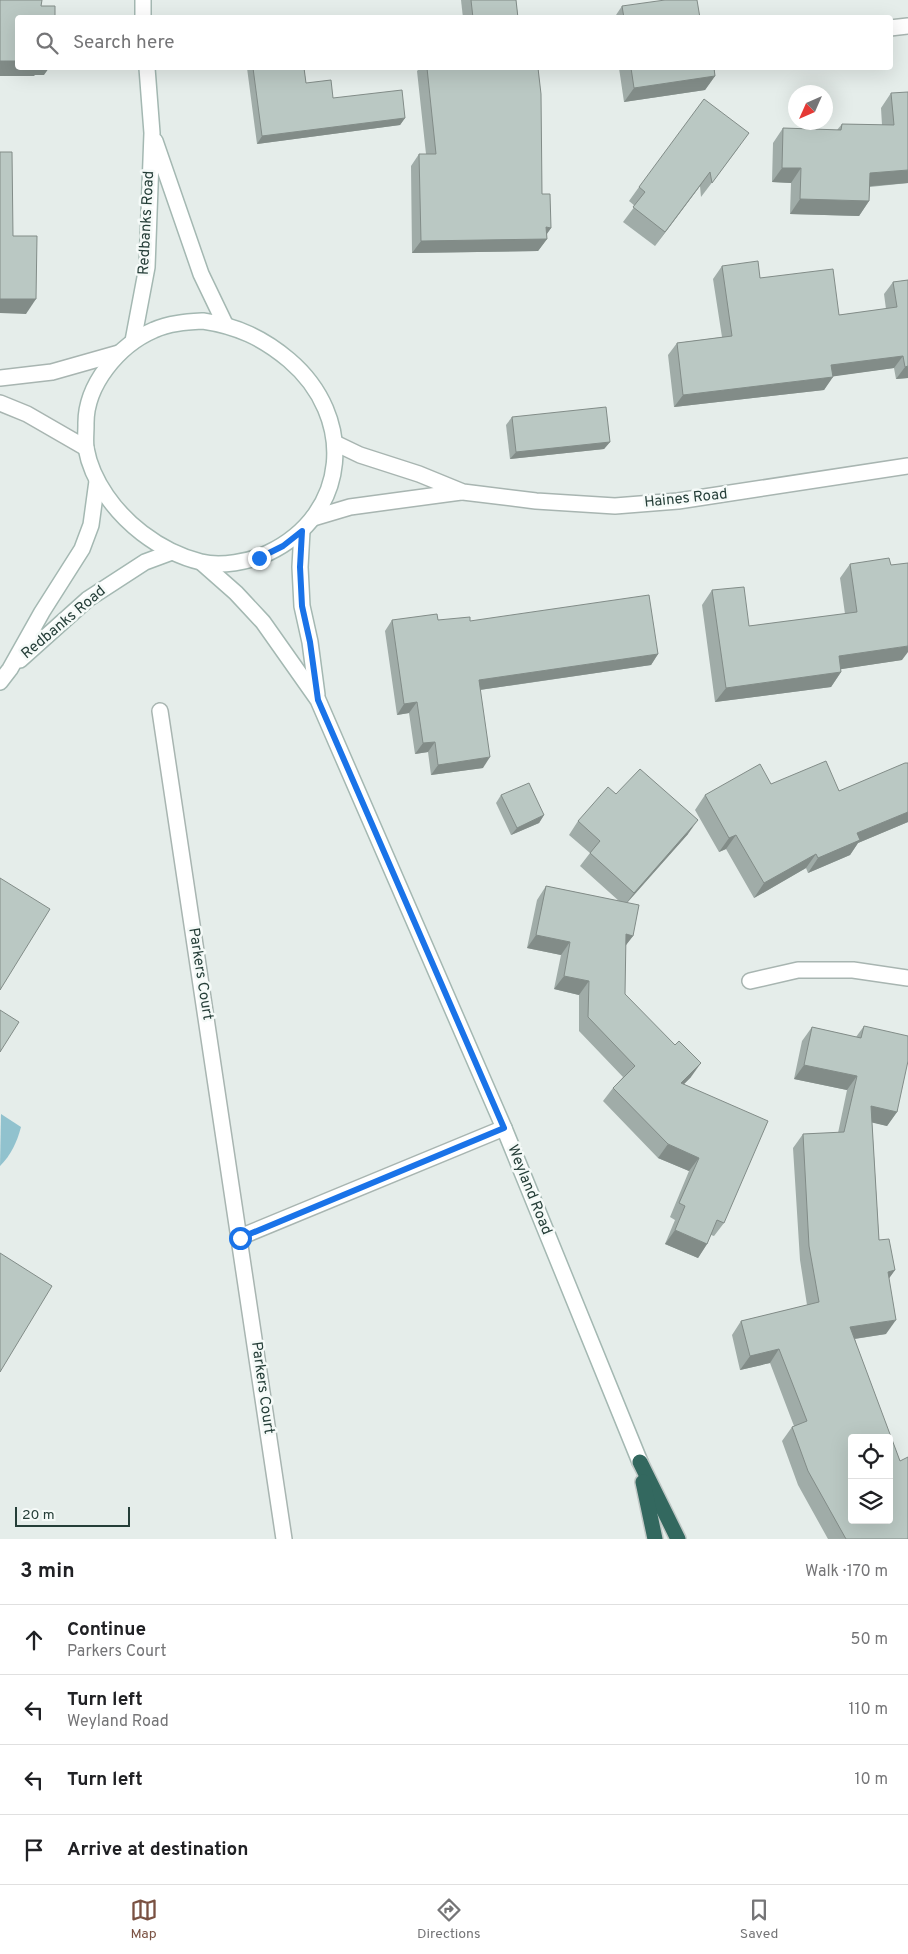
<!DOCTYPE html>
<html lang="en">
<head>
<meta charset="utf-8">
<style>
  :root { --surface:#fff; --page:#f2f2f2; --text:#202124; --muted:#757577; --line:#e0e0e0; --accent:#7a5142 }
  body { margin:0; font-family:Overpass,sans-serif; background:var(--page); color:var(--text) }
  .controls { position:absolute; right:15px; bottom:15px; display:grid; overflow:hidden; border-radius:5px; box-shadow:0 5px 20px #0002 }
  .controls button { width:45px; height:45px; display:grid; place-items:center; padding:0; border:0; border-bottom:1px solid var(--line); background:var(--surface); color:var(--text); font:25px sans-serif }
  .compass { position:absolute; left:788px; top:85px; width:45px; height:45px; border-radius:50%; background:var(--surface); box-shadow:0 5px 20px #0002; rotate:225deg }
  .scale { position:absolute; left:15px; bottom:12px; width:115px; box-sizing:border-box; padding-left:5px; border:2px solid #253e38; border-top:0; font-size:14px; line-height:18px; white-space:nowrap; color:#253e38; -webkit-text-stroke:4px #f5faf8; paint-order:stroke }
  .stop { position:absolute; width:15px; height:15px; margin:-11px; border:4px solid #1a73e8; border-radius:50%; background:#fff }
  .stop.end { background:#1a73e8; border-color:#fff; box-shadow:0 1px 5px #0008 }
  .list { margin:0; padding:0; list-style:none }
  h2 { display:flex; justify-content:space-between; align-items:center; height:65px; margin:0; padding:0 20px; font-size:21px }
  h2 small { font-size:16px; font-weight:400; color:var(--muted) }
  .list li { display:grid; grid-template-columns:32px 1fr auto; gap:15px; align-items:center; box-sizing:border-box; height:70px; padding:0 20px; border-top:1px solid var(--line) }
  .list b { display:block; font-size:19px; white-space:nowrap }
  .list p { margin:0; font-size:16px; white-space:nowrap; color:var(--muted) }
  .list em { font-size:16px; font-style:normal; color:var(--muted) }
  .icon { flex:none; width:28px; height:28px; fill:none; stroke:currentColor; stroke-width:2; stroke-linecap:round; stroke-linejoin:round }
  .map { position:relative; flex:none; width:908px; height:1539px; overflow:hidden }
  .search { position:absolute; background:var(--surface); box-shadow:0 5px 20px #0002; left:15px; right:15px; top:15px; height:55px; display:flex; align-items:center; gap:12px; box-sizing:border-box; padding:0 18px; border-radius:5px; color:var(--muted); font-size:19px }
  .sheet { height:345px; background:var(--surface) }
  nav { display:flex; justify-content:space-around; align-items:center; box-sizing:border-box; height:70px; border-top:1px solid var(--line); background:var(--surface); font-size:14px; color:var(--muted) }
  nav a { display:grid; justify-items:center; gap:2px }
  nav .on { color:var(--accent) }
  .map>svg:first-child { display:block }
  .water { fill:#91c2ce }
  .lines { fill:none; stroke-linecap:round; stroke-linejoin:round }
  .minor-casing { stroke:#a8b5b1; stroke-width:18 }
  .secondary-casing { stroke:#a4b8b2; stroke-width:18 }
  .motorway-casing { stroke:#c2c9c7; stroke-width:18 }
  .minor { stroke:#fff; stroke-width:15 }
  .secondary { stroke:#fff; stroke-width:15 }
  .motorway { stroke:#33685f; stroke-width:15 }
  .wall { fill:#a0aca8 }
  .shaded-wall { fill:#828c88 }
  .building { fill:#bac8c3; stroke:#828c88; fill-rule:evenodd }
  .route { stroke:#1a73e8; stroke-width:6 }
  .labels { text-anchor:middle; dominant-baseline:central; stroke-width:5; stroke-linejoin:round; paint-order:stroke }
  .street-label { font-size:15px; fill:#253e38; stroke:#f5faf8 }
</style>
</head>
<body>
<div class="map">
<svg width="908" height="1539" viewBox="0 0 908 1539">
  <rect width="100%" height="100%" fill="#e5edea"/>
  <!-- water -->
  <path class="water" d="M1,1114L21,1127C17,1142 11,1155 0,1166Z"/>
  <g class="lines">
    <!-- minor casing -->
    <g class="minor-casing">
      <g id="minor">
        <path d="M890,28L908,26"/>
        <path d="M0,378L52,372L119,353"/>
        <path d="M0,403L27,414L86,448"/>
        <path d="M335,443L360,455L419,474L463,492L536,501L615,506L678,501L908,466"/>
        <path d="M313,518L350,507L461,492"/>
        <path d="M160,711L284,1539"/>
        <path d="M750,981L798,970H853L908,978"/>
        <path d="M240,1237L504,1128"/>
      </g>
    </g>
    <!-- secondary casing -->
    <g class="secondary-casing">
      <g id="secondary">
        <path d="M143,0V18"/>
        <path d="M155,141L201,274L225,324"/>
        <path d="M203,321C237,326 263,338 289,360C356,417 350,514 268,553C250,562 220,567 201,562C180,557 159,546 142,533C116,513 92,482 86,448C85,441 86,433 86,425C85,385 119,345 154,330C169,323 187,322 203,321Z"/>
        <path d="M133,341L147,267L152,133L147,68"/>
        <path d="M302,531L300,567L302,606L310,642L317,695"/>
        <path d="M202,563L236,593L263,622L318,700L504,1128L640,1462"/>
        <path d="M20,660L88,599L145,562L172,552"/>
        <path d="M0,682L10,669L42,612L82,549L91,525L97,481"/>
      </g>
    </g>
    <!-- motorway casing -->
    <g class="motorway-casing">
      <g id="motorway">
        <path d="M640,1462L678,1539"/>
        <path d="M643,1482L655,1539"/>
      </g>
    </g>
    <!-- minor -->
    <use href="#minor" class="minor"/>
    <!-- secondary -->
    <use href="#secondary" class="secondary"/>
    <!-- motorway -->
    <use href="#motorway" class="motorway"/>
  </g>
  <!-- wall -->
  <g class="wall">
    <path d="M461,0H516L518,18H463Z"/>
    <path d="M622,6L700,18H614Z"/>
    <path d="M247,68H304L306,83L333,98L405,118L400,125L257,144Z"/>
    <path d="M420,68H538L542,194L551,228L547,234V239L538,251L412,253L411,166L419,154H426L417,71Z"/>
    <path d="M619,68H714L715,76L705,90L624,102Z"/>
    <path d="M891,93L908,183L870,187L869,201L859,216L790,214L791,183L772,182L773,143L783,128L837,130L842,124L882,125L881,108Z"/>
    <path d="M739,147L701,197L700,186L655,246L623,222L635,206L629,201L639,187Z"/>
    <path d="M722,266L760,278L839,315L886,309L884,294L893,282L908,280V378L896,379L894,368L833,376L824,390L674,407L668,355L677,343L722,337L713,279Z"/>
    <path d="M512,417L610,442L604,449L510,459L506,425Z"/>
    <path d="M850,564L902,660L841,669V672L831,687L715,702L702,605L712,590L749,626L845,614L840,578Z"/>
    <path d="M392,620L470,621L658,654L651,665L480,690L483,768L431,775L428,752L415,754L409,713L397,715L385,631Z"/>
    <path d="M908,763V822L858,843L850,855L808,873L806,868L754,898L726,849L719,852L695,810L705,795L771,784L839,791Z"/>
    <path d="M616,794L688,834L627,903L633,936L625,946V994L691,1077L684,1084L724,1223L714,1236L711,1235L707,1244L698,1258L665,1244L675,1220L670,1217L689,1171L658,1158L603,1101L613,1088L623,1077L579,1031V995L554,989L561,955L527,948L537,900L546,886L619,901L580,866L590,853L569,835L578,821Z"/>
    <path d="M501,795L544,815L539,823L511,835L496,803Z"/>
    <path d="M864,1026L897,1112L887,1126L872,1122L879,1240L895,1270L889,1278L886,1334L855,1339L908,1539H828L798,1485L782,1441L792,1427L794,1426L770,1363L740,1370L732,1335L741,1321L807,1305L800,1260L793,1148L803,1134L838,1133L847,1090L794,1079L802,1041L812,1027L856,1037Z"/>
  </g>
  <!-- shaded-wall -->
  <g class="shaded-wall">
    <path d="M0,61H18V68H49L44,75H35L34,76H0Z"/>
    <path d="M715,76L705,90L624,102L634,88Z"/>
    <path d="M405,118L400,125L257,144L262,136Z"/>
    <path d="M782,168H801L791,183L772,182Z"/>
    <path d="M908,170V183L860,187L870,173Z"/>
    <path d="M710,172L700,186L655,246L665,232Z"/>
    <path d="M800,199L869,201L859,216L790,214Z"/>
    <path d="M546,227L551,228L543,239H547L538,251L412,253L421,241Z"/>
    <path d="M0,299H36L26,314L0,313Z"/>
    <path d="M903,356L894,368L822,378L831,365Z"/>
    <path d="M908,366V378L896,379L905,367Z"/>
    <path d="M833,377L824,390L674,407L683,395Z"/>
    <path d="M610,442L604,449L510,459L516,452Z"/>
    <path d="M908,646V652L902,660L829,671L839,656Z"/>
    <path d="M658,654L651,665L472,691L479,680Z"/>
    <path d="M841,672L831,687L715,702L726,688Z"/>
    <path d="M417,702L409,713L397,715L404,704Z"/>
    <path d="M435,742L428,752L415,754L423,743Z"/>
    <path d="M490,757L483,768L431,775L438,765Z"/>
    <path d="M908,812V822L858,843L850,855L808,873L818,858L857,833Z"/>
    <path d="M544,815L539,823L511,835L517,828Z"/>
    <path d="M698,820L688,834L624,906L634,893Z"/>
    <path d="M736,835L726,849L719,852L729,838Z"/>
    <path d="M816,854L806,868L754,898L764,883Z"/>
    <path d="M626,934L633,936L623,949Z"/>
    <path d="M536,935L570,942L561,955L527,948Z"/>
    <path d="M564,976L589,981L579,995L554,989Z"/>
    <path d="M701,1063L691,1077L671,1097L681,1083Z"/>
    <path d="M804,1065L857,1076L847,1090L794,1079Z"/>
    <path d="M871,1106L897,1112L887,1126L861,1120Z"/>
    <path d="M668,1144L699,1158L689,1171L658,1158Z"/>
    <path d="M675,1230L707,1244L698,1258L665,1244Z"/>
    <path d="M895,1270L885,1284L888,1272Z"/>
    <path d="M896,1320L886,1334L840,1341L850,1327Z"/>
    <path d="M779,1349L770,1363L740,1370L750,1356Z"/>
  </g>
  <!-- building -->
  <g class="building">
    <path d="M0,0H42L41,6H55V18H18V61H0Z"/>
    <path d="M471,0H516L518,18H473Z"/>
    <path d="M665,0H697L700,18H624L622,6Z"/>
    <path d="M253,68H304L306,83L331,80L333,98L402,90L405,118L262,136Z"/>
    <path d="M427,68H538L541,94L542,194H550L551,228L546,227L547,239L421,241L419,154H436Z"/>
    <path d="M631,68H714L715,76L634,88Z"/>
    <path d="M908,92V170L870,173L869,201L800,199L801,168H782L783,128L841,130L842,124L894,125L891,93Z"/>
    <path d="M704,99L749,133L712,183L710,172L665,232L633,207L645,192L639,187Z"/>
    <path d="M0,152H12L13,236H37L36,299H0Z"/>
    <path d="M758,261L760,278L833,269L839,315L897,307L893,282L908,280V366L905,367L903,356L831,365L833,377L683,395L677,343L732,336L722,266Z"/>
    <path d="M606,407L610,442L516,452L512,417Z"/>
    <path d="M889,558L891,565L908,563V646L839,656L841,672L726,688L712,590L744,587L749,626L857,612L850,564Z"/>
    <path d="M649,595L658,654L479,680L490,757L438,765L435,742L423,743L417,702L404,704L392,620L437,614L438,620L470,617V621Z"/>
    <path d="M826,761L839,791L905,763H908V812L857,833L860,840L818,858L816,854L764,883L736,835L729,838L705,795L760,764L771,784Z"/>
    <path d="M640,769L698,820L634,893L590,853L600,841L578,821L608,787L616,794Z"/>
    <path d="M529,783L544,815L517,828L501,795Z"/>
    <path d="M0,878L50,909L0,990Z"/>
    <path d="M546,886L639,905L633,936L626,934L625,994L675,1045L679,1041L701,1063L681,1083L768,1121L724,1223L717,1220L707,1244L675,1230L685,1206L679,1203L699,1158L668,1144L613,1088L635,1066L588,1017L589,981L564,976L570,942L536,935Z"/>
    <path d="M0,1010L19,1022L0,1052Z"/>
    <path d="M864,1026L908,1036V1061L897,1112L871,1106L879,1240L889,1239L895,1270L888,1272L896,1320L850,1327L900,1461L908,1457V1539H846L808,1471L792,1427L807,1421L779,1349L750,1356L741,1321L819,1302L809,1246L803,1134L844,1132L857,1076L804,1065L812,1027L861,1038ZM852,1438H889V1520H852Z"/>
    <path d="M0,1253L52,1286L0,1372Z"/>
  </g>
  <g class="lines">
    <!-- route -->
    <path class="route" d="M240,1238L504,1128L318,700L310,642L302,606L300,567L302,531L283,546L259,558"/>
  </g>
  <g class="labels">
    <!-- street labels -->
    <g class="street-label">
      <text transform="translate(147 223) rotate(-87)">Redbanks Road</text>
      <text transform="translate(686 499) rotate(-6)">Haines Road</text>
      <text transform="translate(64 623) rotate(-40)">Redbanks Road</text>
      <text transform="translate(200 974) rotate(81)">Parkers Court</text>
      <text transform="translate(529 1190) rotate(68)">Weyland Road</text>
      <text transform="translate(262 1388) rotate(82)">Parkers Court</text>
    </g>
  </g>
</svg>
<div class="controls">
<button><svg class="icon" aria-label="locate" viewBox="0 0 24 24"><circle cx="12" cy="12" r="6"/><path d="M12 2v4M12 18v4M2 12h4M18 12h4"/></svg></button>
<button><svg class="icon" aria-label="layers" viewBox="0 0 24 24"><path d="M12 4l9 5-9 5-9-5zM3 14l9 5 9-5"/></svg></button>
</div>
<svg class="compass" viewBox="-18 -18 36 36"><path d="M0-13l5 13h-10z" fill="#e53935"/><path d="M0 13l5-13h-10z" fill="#757577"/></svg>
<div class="scale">20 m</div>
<div class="stop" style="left:240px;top:1238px"></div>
<div class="stop end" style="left:259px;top:558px"></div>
<div class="search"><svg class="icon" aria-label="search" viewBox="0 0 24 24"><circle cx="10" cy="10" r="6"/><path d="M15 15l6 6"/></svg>Search here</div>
</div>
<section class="sheet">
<h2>3 min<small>Walk · 170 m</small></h2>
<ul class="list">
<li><svg class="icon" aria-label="ahead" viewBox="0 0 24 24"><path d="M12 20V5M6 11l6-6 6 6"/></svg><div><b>Continue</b><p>Parkers Court</p></div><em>50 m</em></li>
<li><svg class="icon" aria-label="left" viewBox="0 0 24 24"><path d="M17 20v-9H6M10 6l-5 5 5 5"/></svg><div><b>Turn left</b><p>Weyland Road</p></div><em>110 m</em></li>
<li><svg class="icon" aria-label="left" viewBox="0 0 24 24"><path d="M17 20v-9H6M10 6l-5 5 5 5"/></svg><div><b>Turn left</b></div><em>10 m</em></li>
<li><svg class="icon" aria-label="arrive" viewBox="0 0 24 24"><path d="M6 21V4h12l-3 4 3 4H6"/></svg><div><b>Arrive at destination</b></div></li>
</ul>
</section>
<nav>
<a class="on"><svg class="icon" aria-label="map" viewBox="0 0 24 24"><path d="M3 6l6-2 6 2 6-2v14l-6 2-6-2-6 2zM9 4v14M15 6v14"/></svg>Map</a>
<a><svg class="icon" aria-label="directions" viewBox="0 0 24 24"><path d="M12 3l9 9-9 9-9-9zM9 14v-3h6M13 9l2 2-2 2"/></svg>Directions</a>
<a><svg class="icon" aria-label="saved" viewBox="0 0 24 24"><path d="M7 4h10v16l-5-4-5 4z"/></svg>Saved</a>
</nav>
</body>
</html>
